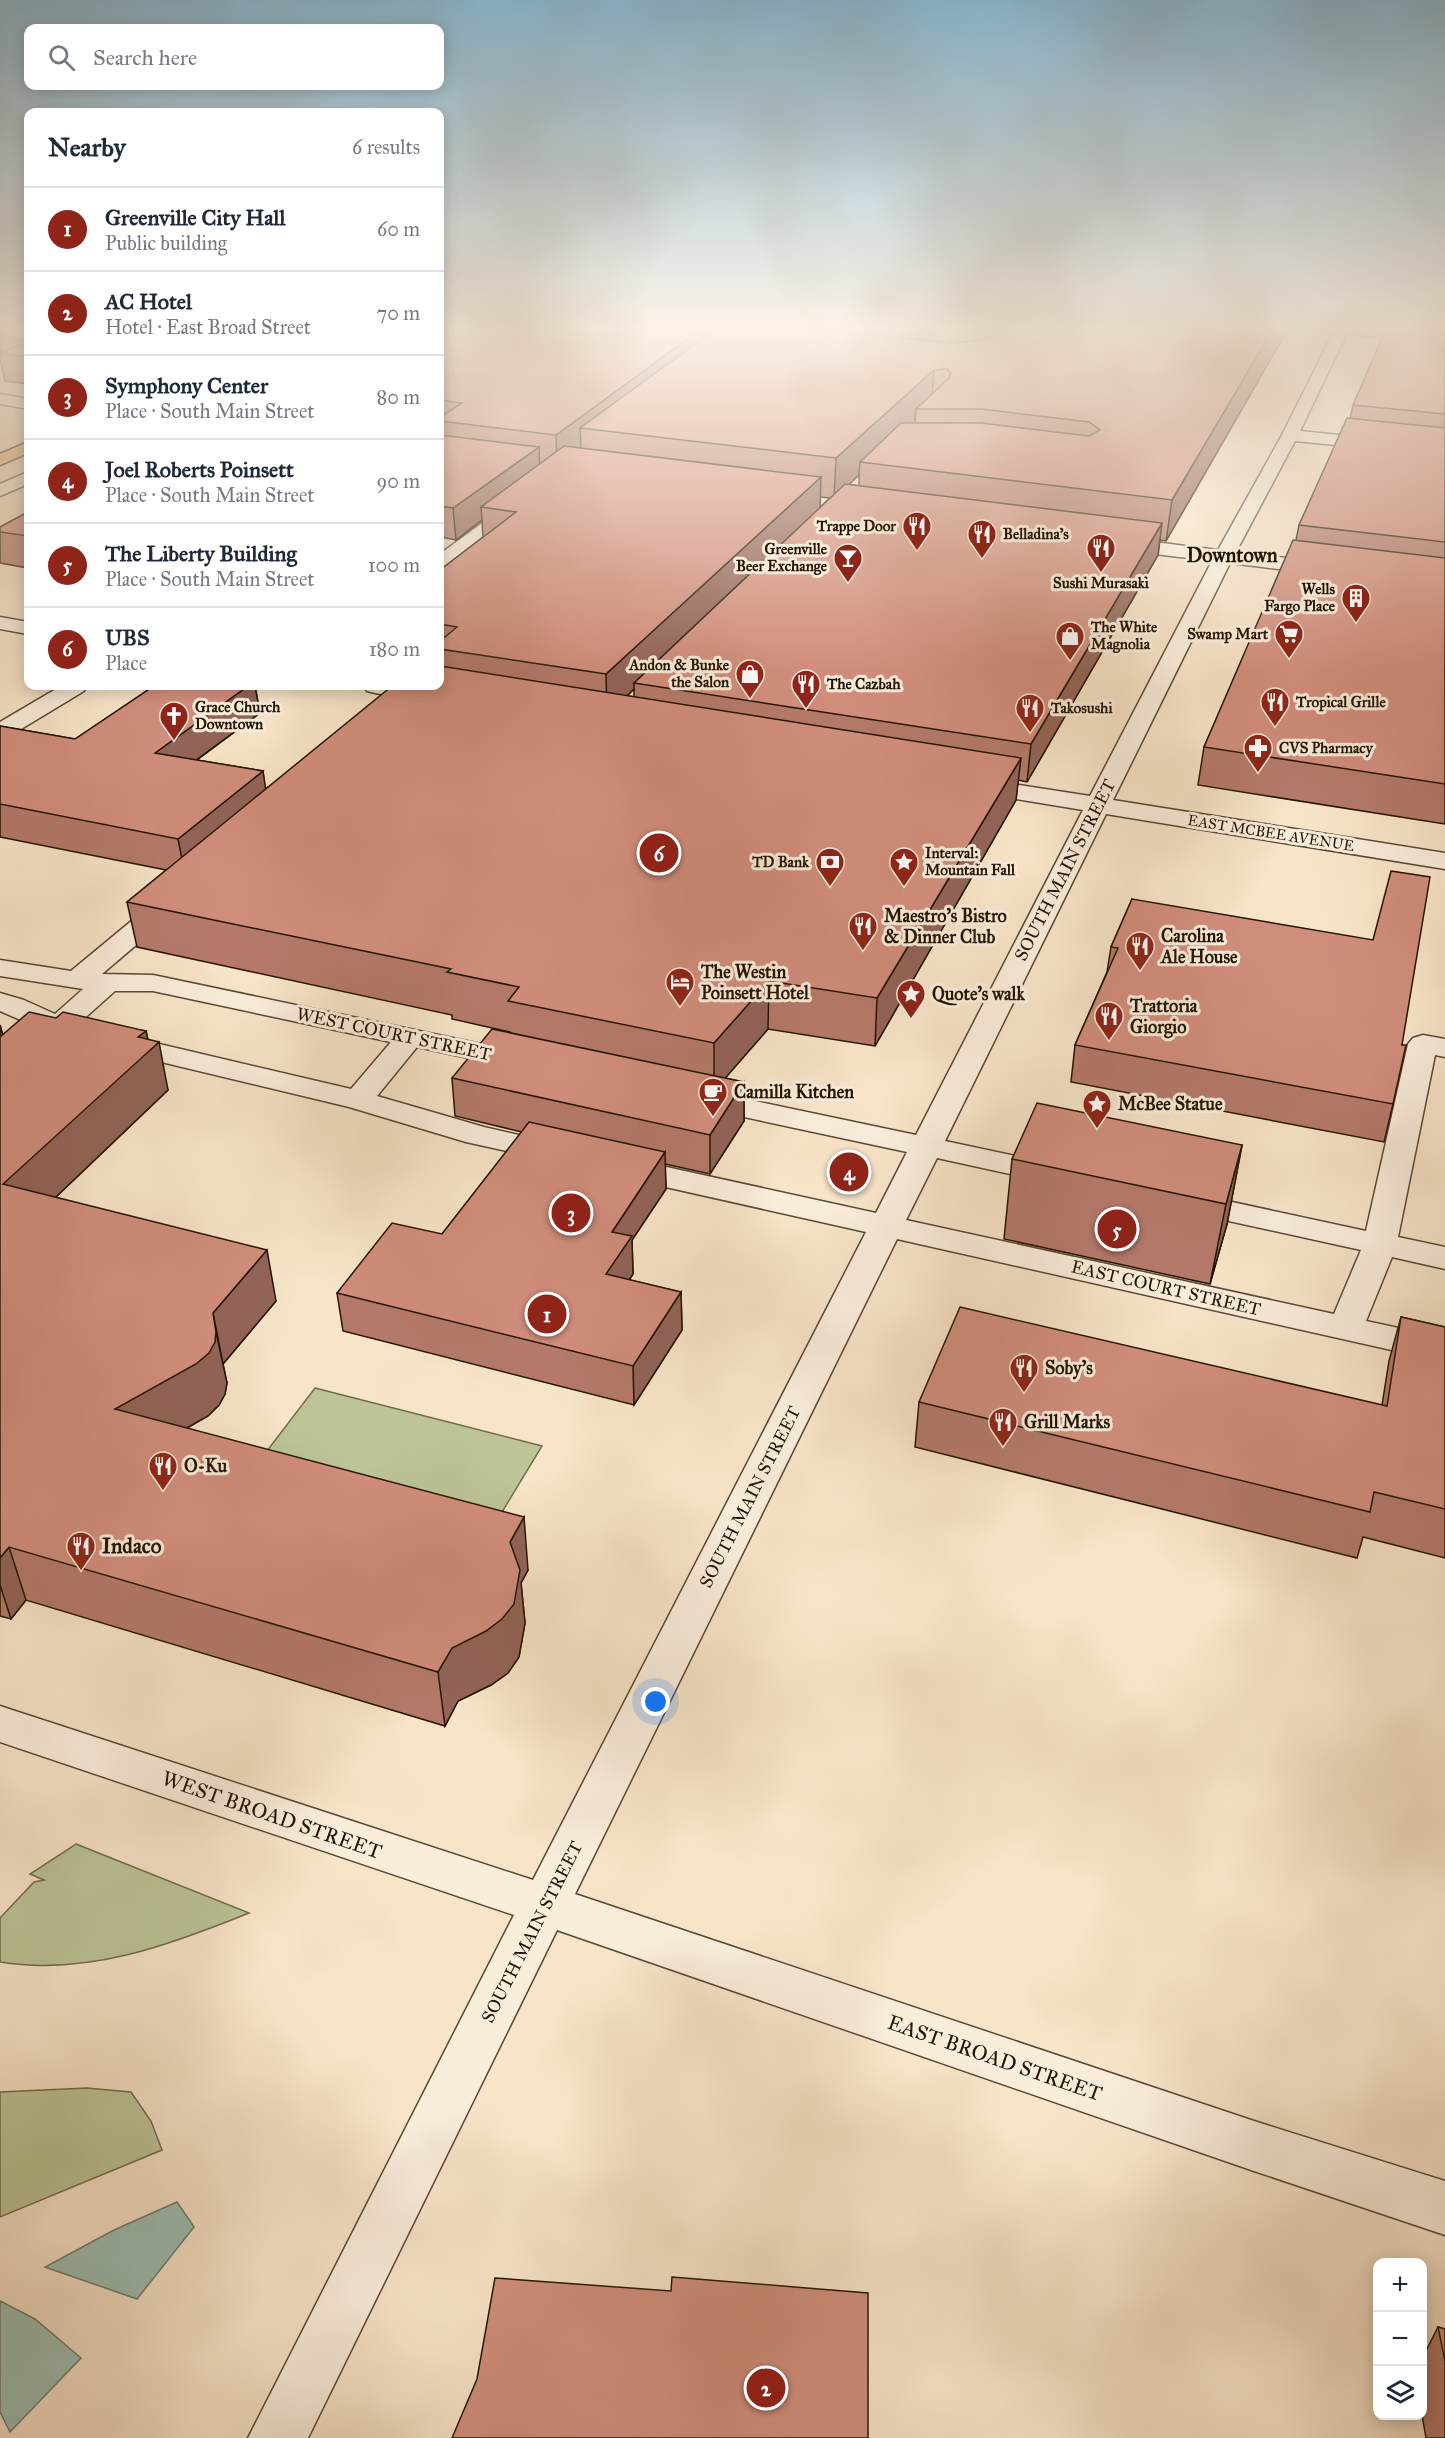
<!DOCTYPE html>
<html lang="en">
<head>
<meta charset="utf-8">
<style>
  :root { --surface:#fff; --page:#f2f2f3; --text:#1f2937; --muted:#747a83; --line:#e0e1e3; --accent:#8f2418 }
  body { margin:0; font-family:"IM FELL Great Primer",serif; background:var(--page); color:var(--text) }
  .controls { position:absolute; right:18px; bottom:18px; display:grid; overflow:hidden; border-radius:12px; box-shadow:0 3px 15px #0003 }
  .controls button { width:54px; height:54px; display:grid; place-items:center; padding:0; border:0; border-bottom:2px solid var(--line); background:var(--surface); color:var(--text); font:30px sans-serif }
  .you { position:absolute; left:656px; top:1702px; width:21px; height:21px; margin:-15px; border:4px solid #fff; border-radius:50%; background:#1a73e8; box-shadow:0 0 0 9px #1a73e833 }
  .badge { display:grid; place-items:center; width:39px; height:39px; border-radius:50%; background:var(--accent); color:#fff; font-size:20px; font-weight:700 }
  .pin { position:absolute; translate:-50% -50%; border:3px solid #fff; box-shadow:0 2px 6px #0006 }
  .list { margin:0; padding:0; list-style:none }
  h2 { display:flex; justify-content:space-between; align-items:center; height:78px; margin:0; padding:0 24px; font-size:26px }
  h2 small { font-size:20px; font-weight:400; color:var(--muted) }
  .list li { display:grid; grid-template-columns:39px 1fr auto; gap:18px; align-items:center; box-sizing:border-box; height:84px; padding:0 24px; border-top:2px solid var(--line) }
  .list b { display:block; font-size:22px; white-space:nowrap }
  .list p { margin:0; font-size:20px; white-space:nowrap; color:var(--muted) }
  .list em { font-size:20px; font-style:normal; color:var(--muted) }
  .icon { flex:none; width:33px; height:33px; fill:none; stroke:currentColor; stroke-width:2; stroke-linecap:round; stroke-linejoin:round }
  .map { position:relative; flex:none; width:1445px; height:2438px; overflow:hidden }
  .search { position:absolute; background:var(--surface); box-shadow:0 3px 15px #0003; left:24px; top:24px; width:420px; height:66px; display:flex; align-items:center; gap:15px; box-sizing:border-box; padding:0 21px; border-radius:12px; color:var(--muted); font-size:22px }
  .panel { position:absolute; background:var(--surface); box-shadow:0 3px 15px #0003; left:24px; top:108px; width:420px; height:582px; border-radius:12px }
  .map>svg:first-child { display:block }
  .green { fill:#bcc498; stroke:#706c4c; stroke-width:1.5 }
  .water { fill:#9dbfb4; stroke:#6d7b6c; stroke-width:1.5 }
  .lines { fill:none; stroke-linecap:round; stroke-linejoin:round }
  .minor-casing { stroke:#594832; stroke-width:3 }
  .major-casing { stroke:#241400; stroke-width:3 }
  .highway-casing { stroke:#241400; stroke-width:3 }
  .minor { fill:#faeddc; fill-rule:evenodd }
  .major { fill:#ecc284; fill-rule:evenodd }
  .highway { fill:#ecc284; fill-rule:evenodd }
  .wall { fill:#b4796b; stroke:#241400; stroke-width:1.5; fill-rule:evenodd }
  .shaded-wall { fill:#926357; stroke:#241400; stroke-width:1.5 }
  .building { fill:#d18d7c; stroke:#241400; stroke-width:1.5 }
  .labels { text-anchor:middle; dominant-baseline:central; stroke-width:6; stroke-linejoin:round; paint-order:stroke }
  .far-poi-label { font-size:15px; font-weight:bold; fill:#241400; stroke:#faeddc; text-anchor:start }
  .far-street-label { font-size:15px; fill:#241400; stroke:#faeddc }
  .street-label { font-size:18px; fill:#241400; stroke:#faeddc }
  .poi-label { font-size:18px; font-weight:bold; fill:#241400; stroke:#faeddc; text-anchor:start }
  .far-district-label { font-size:20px; font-weight:bold; fill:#241400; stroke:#faeddc }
  .near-poi-label { font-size:21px; font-weight:bold; fill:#241400; stroke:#faeddc; text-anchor:start }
  .near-street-label { font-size:21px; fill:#241400; stroke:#faeddc }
</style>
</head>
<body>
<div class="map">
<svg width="1445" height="2438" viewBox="0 0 1445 2438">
  <rect width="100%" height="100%" fill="#f8e4c9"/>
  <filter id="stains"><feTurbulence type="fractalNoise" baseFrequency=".00333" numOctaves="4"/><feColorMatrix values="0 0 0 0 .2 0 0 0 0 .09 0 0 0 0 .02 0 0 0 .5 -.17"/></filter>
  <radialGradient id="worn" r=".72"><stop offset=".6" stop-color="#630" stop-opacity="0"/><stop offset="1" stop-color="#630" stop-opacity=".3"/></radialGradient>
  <!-- green -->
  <g class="green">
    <path d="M315,1388L542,1446L496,1522L260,1460Z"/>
    <path d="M76,1844L249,1913C170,1945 87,1976 0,1962V1918L34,1882L44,1880L30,1874Z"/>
    <path d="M87,2088L131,2092L151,2121L162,2150L0,2217V2092Z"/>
  </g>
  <!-- water -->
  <g class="water">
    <path d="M177,2202L194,2227L137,2299L45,2267L114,2230Z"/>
    <path d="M0,2301L35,2319L81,2358L10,2432L0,2412Z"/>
  </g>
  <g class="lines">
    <!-- minor casing -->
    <g class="minor-casing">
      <g id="minor">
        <path d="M1335,329H1349L1300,431L1445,446V456L1295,441L1236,552L1328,563L1338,569L1328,575L1230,563L1113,800L1445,853V869L1106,814L945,1141L1067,1167L1072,1174L1067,1181L1056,1184L937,1158L906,1220L1334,1314L1361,1250L1174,1209L1170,1202L1174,1195L1186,1192L1366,1231L1408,1044L1413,1038L1423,1035L1445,1039V1057L1435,1055L1398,1237L1445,1247V1269L1392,1257L1366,1321L1445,1338V1362L897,1239L575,1894L1254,2121L1445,2181V2235L1254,2171L557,1930L308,2438H248L514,1915L0,1742V1706L533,1880L866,1232L621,1177L610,1174L605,1167L610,1160L621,1157L876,1213L907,1152L702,1108L691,1105L687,1099L691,1093L702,1090L916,1135L1083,810L973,792L965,790L961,785L965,780L973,778L1090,796L1212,561L1114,549L1105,543L1114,537L1218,550L1282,435Z"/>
        <path d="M0,394L28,399V409L0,404Z"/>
        <path d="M28,472V484L0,496V484Z"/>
        <path d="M518,500L524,501L527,505L524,509L461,558L440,568V554L512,501Z"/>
        <path d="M0,617L28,622V634L0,629Z"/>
        <path d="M61,686H87L84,691L8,737L0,739V722Z"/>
        <path d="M364,686H415L442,690L445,695L442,700L434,702L375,693L367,691Z"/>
        <path d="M167,897L176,899L180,905L176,911L102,974L153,975L529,1054L534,1060L529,1066L519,1069L417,1047L377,1096L484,1127L567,1146L572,1153L567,1160L556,1162L466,1142L349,1107L107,1049L102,1043L107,1037L117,1034L351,1089L391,1042L153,991H115L78,1024L85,1031L80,1037L70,1040L62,1038L11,1083L0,1086V1061L39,1028L0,1011V993L24,1000L55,1014L83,989L0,976V960L71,971L158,899Z"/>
      </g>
    </g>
    <!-- major casing -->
    <g class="major-casing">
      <path id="major" d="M1330,329H1386L1445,335V343L1337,333Z"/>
    </g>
    <!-- highway casing -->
    <g class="highway-casing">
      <path id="highway" d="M28,442V453L0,465V454Z"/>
    </g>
    <!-- minor -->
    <use href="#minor" class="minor"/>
    <!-- major -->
    <use href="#major" class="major"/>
    <!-- highway -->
    <use href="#highway" class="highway"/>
  </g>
  <!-- wall -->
  <g class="wall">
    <path d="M0,329H28V384L5,381L1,363H0Z"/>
    <path d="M440,329H713V331L716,329H1288L1166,541L1160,540L1158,555L1027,782L1018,780L1016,800L875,1046L768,1029L725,1078L744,1082V1121L710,1174L665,1164L666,1189L632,1240L633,1274L629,1280L681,1292L682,1330L634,1405L343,1331L337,1293L442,1234L522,1132L455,1116L452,1078L510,1033V1032L452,1019V1015L137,947L127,902L166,870L0,837V726L75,739L154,686H255L260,713L197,760L263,771L265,789L440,686V570L483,537L482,520L456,540L440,537ZM859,475V486L849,484ZM820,497L830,498L820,507ZM634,689V697L627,696Z"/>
    <path d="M1445,329V824L1198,785L1204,747L1296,540L1299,525L1350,419L1353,405Z"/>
    <path d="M28,512V568L0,563V527Z"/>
    <path d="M1132,899L1393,1104L1384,1142L1071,1082L1075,1045L1107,972L1111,947Z"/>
    <path d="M56,1018L146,1031L148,1040L168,1090L56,1197L276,1301L223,1364L227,1383L225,1394L219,1405L208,1416L187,1428L528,1570L521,1583L525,1623L519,1657L508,1673L491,1685L458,1701L445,1726L26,1600L11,1619L0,1616V1025L3,1035Z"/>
    <path d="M1242,1145L1227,1224L1210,1284L1004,1239L1012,1159Z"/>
    <path d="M1401,1317L1445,1327V1558L1363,1537L1357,1558L915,1447L919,1402L1382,1405L1389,1361Z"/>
    <path d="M1438,2327L1445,2329V2438H1426L1422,2415V2359Z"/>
  </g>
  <!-- shaded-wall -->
  <g class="shaded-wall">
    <path d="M701,329H713V346L580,428L581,447L557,465L556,435Z"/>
    <path d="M978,329H1008L975,364Z"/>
    <path d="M1273,329H1288L1166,541L1172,500Z"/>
    <path d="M934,370L931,406L916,409L915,422L871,463L860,462L859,475L834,499L836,458Z"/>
    <path d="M539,447L540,477L481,507L482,520L456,540L453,508Z"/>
    <path d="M821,477L820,513L634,683V689L607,715L606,674Z"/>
    <path d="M1162,523L1158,555L1027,782L1031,744Z"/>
    <path d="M248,686H255L260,713L161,786L155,753Z"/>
    <path d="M1021,758L1016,800L875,1046L877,998Z"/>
    <path d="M263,771L268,805L185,874L178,839Z"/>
    <path d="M769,981L768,1029L714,1091V1043Z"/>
    <path d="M0,1025L7,1052L0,1059Z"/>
    <path d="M146,1031L150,1050L159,1042L168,1090L17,1234L3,1184L138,1037Z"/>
    <path d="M744,1082V1121L710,1174V1135Z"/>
    <path d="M1242,1145L1227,1224L1210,1284L1226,1204Z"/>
    <path d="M665,1152L666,1189L632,1240L633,1274L608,1312L606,1274L612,1232Z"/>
    <path d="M267,1250L276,1301L223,1364L213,1313Z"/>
    <path d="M681,1292L682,1330L634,1405L633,1366Z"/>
    <path d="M216,1332L227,1383L225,1394L219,1405L208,1416L128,1461L115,1409Z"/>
    <path d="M524,1517L528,1570L521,1583L525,1623L519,1657L508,1673L491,1685L458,1701L445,1726L438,1672Z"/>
    <path d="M9,1547L26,1600L11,1619L0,1585V1558Z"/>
  </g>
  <!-- building -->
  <g class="building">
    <path d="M0,329H28V341L0,337Z"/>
    <path d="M440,329H701L556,435L440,421V417L462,403L440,400Z"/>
    <path d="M716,329H814L954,343L989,339L999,329H1273L1172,500L860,462L901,423H981L1089,436L1100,430L1089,422L981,409H916L949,378L951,373L947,369L934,370L836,458L580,428Z"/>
    <path d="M1386,329H1445V414L1353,405Z"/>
    <path d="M28,342V357L0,353Z"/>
    <path d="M1347,418L1445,428V542L1299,525Z"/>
    <path d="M440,435L539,447L453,508L440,506Z"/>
    <path d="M564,446L821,477L606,674L440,649V641L457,627L440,624V570L516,512L481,507Z"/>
    <path d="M845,484L1162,523L1031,744L634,683Z"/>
    <path d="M28,512V536L0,532V527Z"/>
    <path d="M1293,540L1445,558V784L1204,747Z"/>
    <path d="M440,666L1021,758L877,998L769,981L714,1043L508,1001L519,987L447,972L451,969L127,902L392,686H440Z"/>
    <path d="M154,686H248L155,753L263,771L178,839L0,804V726L75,739Z"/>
    <path d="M1391,871L1430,877L1402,1045H1406L1393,1104L1075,1045L1118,948L1111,947L1132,899L1373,940Z"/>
    <path d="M29,1012L56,1018L63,1012L146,1031L138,1037L159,1042L3,1184L267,1250L213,1313L216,1332L215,1342L209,1353L196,1364L115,1409L524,1517L510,1542L520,1570L514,1604L502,1619L486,1631L452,1648L438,1672L9,1547L0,1558V1037Z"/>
    <path d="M492,1029L744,1082L710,1135L452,1078Z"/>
    <path d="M1037,1103L1242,1145L1226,1204L1012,1159Z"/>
    <path d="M529,1122L665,1152L612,1232L632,1236L606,1274L681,1292L633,1366L337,1293L392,1223L442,1234Z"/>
    <path d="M960,1307L1387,1406L1401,1317L1445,1327V1509L1374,1492L1370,1512L919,1402Z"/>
    <path d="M672,2277L868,2293V2438H452L477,2379L495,2278L671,2291Z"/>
    <path d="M1438,2327L1445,2329V2361Z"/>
  </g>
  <!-- sky -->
  <linearGradient id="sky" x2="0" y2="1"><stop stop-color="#8ab8d3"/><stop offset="0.49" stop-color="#fcf3e7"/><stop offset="1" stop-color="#fcf3e7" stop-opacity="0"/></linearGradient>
  <rect width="1445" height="670" fill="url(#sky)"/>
  <!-- icons -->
  <defs>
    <g id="restaurant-pin" transform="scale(1.5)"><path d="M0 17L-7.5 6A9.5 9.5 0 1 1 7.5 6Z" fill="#8f2418" stroke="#faeddc"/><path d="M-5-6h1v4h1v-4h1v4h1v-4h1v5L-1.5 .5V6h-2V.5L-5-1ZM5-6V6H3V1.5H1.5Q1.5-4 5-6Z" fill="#fff"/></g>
    <g id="bar-pin" transform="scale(1.5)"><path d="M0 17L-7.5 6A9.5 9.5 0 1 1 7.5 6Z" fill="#8f2418" stroke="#faeddc"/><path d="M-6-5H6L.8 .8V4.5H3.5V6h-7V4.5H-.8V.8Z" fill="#fff"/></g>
    <g id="building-pin" transform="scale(1.5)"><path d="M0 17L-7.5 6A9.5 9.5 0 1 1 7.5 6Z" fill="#8f2418" stroke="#faeddc"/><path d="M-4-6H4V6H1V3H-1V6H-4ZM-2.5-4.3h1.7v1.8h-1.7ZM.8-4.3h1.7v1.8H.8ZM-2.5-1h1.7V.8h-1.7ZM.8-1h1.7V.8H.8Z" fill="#fff"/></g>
    <g id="supermarket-pin" transform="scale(1.5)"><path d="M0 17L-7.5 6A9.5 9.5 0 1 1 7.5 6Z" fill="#8f2418" stroke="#faeddc"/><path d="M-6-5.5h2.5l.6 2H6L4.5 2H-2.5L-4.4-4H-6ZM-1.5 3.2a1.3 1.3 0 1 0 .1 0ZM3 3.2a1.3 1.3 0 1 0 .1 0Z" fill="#fff"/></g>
    <g id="shop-pin" transform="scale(1.5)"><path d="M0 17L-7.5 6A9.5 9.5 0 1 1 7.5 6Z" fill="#8f2418" stroke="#faeddc"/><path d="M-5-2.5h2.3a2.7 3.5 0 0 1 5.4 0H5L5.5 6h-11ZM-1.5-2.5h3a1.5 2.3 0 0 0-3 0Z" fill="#fff"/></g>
    <g id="church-pin" transform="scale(1.5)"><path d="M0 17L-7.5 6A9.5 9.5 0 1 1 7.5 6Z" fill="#8f2418" stroke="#faeddc"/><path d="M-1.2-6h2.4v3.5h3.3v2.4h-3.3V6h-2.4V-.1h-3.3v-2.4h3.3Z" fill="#fff"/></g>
    <g id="pharmacy-pin" transform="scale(1.5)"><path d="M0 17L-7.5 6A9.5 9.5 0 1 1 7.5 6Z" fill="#8f2418" stroke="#faeddc"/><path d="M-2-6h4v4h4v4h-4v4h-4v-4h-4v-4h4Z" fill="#fff"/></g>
    <g id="bank-pin" transform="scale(1.5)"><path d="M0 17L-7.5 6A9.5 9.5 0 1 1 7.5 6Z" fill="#8f2418" stroke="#faeddc"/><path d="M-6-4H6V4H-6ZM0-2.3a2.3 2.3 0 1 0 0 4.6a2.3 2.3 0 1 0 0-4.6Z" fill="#fff"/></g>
    <g id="sight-pin" transform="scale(1.5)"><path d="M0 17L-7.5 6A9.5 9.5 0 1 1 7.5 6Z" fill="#8f2418" stroke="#faeddc"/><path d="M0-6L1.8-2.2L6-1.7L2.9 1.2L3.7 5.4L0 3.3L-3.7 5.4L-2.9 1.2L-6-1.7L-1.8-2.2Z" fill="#fff"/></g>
    <g id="hotel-pin" transform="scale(1.5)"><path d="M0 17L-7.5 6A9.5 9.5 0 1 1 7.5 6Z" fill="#8f2418" stroke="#faeddc"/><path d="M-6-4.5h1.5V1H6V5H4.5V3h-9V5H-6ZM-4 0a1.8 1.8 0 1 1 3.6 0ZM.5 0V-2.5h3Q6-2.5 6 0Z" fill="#fff"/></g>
    <g id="cafe-pin" transform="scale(1.5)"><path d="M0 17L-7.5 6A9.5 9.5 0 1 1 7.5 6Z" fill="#8f2418" stroke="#faeddc"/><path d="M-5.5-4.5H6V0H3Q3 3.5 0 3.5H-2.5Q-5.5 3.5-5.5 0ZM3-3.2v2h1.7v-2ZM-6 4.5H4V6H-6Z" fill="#fff"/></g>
  </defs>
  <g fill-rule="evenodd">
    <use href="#restaurant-pin" x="917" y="526"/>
    <use href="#restaurant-pin" x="982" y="534"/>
    <use href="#restaurant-pin" x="1101" y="548"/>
    <use href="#bar-pin" x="848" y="558"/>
    <use href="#building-pin" x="1356" y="598"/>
    <use href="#supermarket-pin" x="1289" y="634"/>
    <use href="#shop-pin" x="1070" y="636"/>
    <use href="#shop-pin" x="750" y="674"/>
    <use href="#restaurant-pin" x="806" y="684"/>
    <use href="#restaurant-pin" x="1275" y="702"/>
    <use href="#restaurant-pin" x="1030" y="708"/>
    <use href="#church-pin" x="174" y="716"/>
    <use href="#pharmacy-pin" x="1258" y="748"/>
    <use href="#bank-pin" x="830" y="862"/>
    <use href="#sight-pin" x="904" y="862"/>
    <use href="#restaurant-pin" x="863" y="926"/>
    <use href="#restaurant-pin" x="1140" y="946"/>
    <use href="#hotel-pin" x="680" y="982"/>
    <use href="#sight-pin" x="911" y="994"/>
    <use href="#restaurant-pin" x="1109" y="1016"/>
    <use href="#cafe-pin" x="713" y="1092"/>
    <use href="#sight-pin" x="1097" y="1104"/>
    <use href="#restaurant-pin" x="1024" y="1368"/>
    <use href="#restaurant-pin" x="1003" y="1422"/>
    <use href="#restaurant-pin" x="163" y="1466"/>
    <use href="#restaurant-pin" x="81" y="1546"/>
  </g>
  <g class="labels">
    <!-- far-poi labels -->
    <g class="far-poi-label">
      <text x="896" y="526" text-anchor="end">Trappe Door</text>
      <text x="1003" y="534">Belladina's</text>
      <text x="827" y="549" text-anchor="end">Greenville<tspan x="827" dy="17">Beer Exchange</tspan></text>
      <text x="1101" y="583" text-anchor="middle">Sushi Murasaki</text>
      <text x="1335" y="589" text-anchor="end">Wells<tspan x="1335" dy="17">Fargo Place</tspan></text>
      <text x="1091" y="627">The White<tspan x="1091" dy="17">Magnolia</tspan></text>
      <text x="1268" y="634" text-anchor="end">Swamp Mart</text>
      <text x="729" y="665" text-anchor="end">Andon &amp; Bunke<tspan x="729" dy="17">the Salon</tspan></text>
      <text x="827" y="684">The Cazbah</text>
      <text x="1296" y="702">Tropical Grille</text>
      <text x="195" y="707">Grace Church<tspan x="195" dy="17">Downtown</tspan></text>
      <text x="1051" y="708">Takosushi</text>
      <text x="1279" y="748">CVS Pharmacy</text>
      <text x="925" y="853">Interval:<tspan x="925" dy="17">Mountain Fall</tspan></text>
      <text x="809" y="862" text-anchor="end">TD Bank</text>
    </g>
    <!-- far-street labels -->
    <g class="far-street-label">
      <text transform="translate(1271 833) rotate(9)">EAST MCBEE AVENUE</text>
    </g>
    <!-- street labels -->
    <g class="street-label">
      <text transform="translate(1065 870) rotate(-63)">SOUTH MAIN STREET</text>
      <text transform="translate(394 1034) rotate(12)">WEST COURT STREET</text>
      <text transform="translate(1166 1288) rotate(13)">EAST COURT STREET</text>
      <text transform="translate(750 1497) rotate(-63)">SOUTH MAIN STREET</text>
      <text transform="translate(532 1932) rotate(-63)">SOUTH MAIN STREET</text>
    </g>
    <!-- poi labels -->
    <g class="poi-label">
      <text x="884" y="916">Maestro's Bistro<tspan x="884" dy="21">&amp; Dinner Club</tspan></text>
      <text x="1161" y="936">Carolina<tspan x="1161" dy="21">Ale House</tspan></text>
      <text x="701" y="972">The Westin<tspan x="701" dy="21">Poinsett Hotel</tspan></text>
      <text x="932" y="994">Quote's walk</text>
      <text x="1130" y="1006">Trattoria<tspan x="1130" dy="21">Giorgio</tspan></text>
      <text x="734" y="1092">Camilla Kitchen</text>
      <text x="1118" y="1104">McBee Statue</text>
      <text x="1045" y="1368">Soby's</text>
      <text x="1024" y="1422">Grill Marks</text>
      <text x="184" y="1466">O-Ku</text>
    </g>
    <!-- far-district labels -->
    <g class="far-district-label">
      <text x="1232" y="555">Downtown</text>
    </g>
    <!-- near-poi labels -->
    <g class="near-poi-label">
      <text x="102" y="1546">Indaco</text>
    </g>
    <!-- near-street labels -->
    <g class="near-street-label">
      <text transform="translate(272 1815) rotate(19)">WEST BROAD STREET</text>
      <text transform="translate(995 2058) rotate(19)">EAST BROAD STREET</text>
    </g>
  </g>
  <rect width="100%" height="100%" filter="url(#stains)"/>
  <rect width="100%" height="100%" fill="url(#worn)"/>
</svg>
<div class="controls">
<button>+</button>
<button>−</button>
<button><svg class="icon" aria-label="layers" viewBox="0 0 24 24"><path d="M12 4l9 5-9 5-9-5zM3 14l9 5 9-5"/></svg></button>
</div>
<div class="you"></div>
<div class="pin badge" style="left:547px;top:1314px">1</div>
<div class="pin badge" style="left:766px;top:2388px">2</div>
<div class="pin badge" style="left:571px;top:1213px">3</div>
<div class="pin badge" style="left:849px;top:1172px">4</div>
<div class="pin badge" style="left:1117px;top:1229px">5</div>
<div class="pin badge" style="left:659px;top:853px">6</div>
<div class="search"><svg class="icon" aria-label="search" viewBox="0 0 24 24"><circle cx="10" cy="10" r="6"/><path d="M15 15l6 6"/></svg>Search here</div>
<section class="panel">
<h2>Nearby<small>6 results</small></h2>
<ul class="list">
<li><span class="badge">1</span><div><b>Greenville City Hall</b><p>Public building</p></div><em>60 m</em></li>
<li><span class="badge">2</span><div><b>AC Hotel</b><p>Hotel · East Broad Street</p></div><em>70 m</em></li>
<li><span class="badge">3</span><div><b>Symphony Center</b><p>Place · South Main Street</p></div><em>80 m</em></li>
<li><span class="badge">4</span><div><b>Joel Roberts Poinsett</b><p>Place · South Main Street</p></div><em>90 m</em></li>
<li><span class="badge">5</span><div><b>The Liberty Building</b><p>Place · South Main Street</p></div><em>100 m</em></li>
<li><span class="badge">6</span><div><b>UBS</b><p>Place</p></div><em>180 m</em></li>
</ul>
</section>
</div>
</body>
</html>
